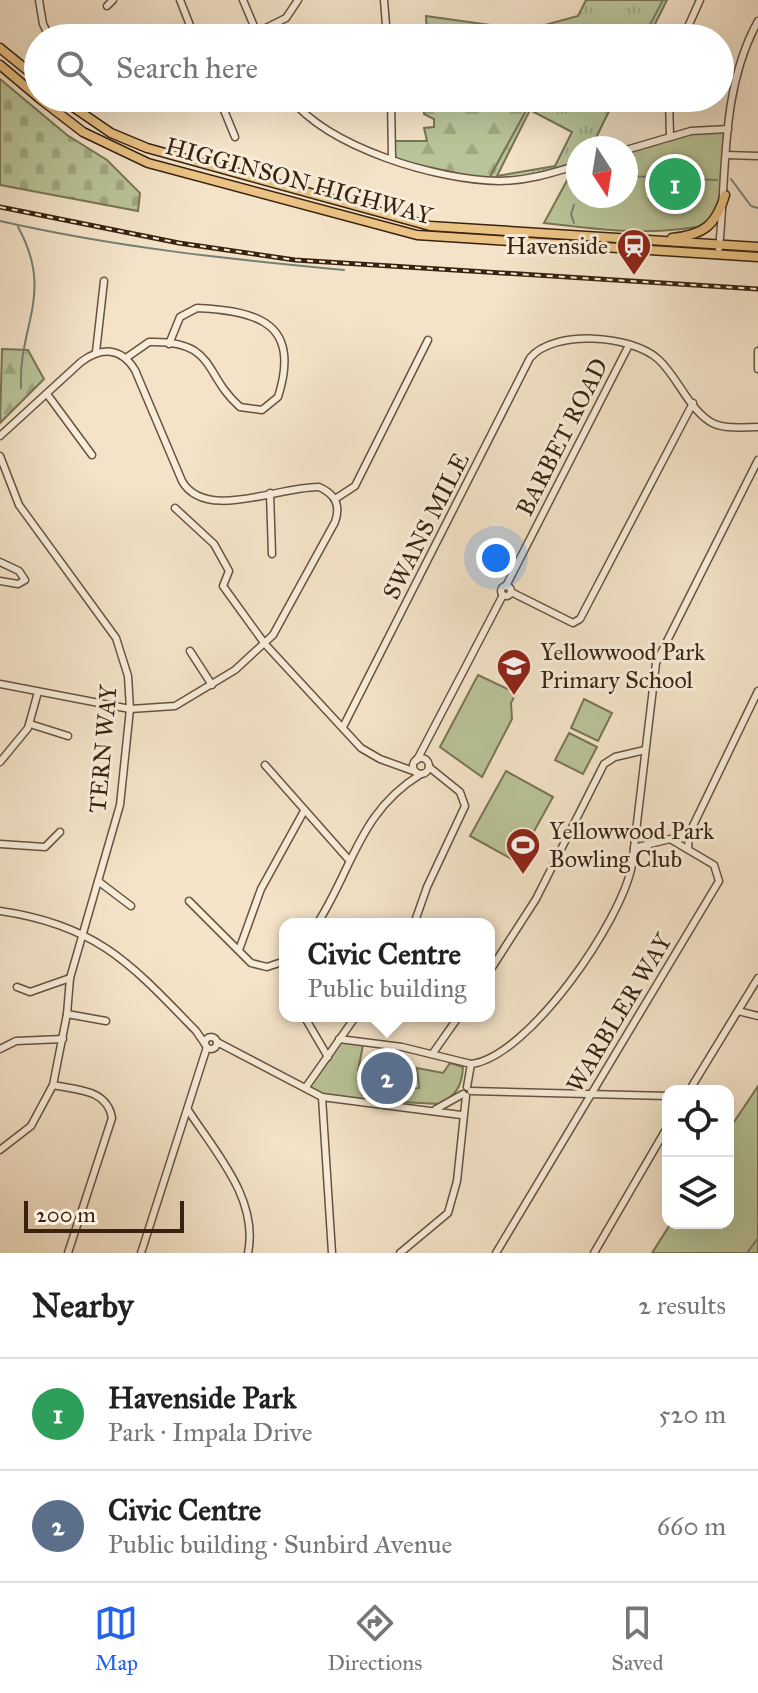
<!DOCTYPE html>
<html lang="en">
<head>
<meta charset="utf-8">
<style>
  :root { --surface:#fff; --page:#f2f2f2; --text:#222; --muted:#767676; --line:#e0e0e0; --accent:#2563eb }
  body { margin:0; font-family:"IM FELL Great Primer",serif; background:var(--page); color:var(--text) }
  .controls { position:absolute; right:24px; bottom:24px; display:grid; overflow:hidden; border-radius:16px; box-shadow:0 8px 32px #0002 }
  .controls button { width:72px; height:72px; display:grid; place-items:center; padding:0; border:0; border-bottom:2px solid var(--line); background:var(--surface); color:var(--text); font:40px sans-serif }
  .compass { position:absolute; left:566px; top:136px; width:72px; height:72px; border-radius:50%; background:var(--surface); box-shadow:0 8px 32px #0002; rotate:168deg }
  .scale { position:absolute; left:24px; bottom:20px; width:160px; box-sizing:border-box; padding-left:8px; border:4px solid #392310; border-top:0; font-size:22px; line-height:28px; white-space:nowrap; color:#392310; -webkit-text-stroke:6px #f8eddb; paint-order:stroke }
  .you { position:absolute; left:496px; top:558px; width:28px; height:28px; margin:-20px; border:6px solid #fff; border-radius:50%; background:#1a73e8; box-shadow:0 0 0 12px #1a73e833 }
  .badge { display:grid; place-items:center; width:52px; height:52px; border-radius:50%; background:var(--accent); color:#fff; font-size:26px; font-weight:700 }
  .pin { position:absolute; translate:-50% -50%; border:4px solid #fff; box-shadow:0 2px 8px #0006 }
  .popup { position:absolute; left:279px; top:918px; width:216px; height:104px; box-sizing:border-box; display:grid; place-content:center; border-radius:16px; background:var(--surface); filter:drop-shadow(0 2px 6px #0005); font-size:26px; white-space:nowrap; color:var(--muted) }
  .popup b { font-size:30px; color:var(--text) }
  .popup::after { content:''; position:absolute; left:50%; top:100%; margin-left:-16px; border:16px solid transparent; border-top-color:var(--surface) }
  .list { margin:0; padding:0; list-style:none }
  h2 { display:flex; justify-content:space-between; align-items:center; height:104px; margin:0; padding:0 32px; font-size:34px }
  h2 small { font-size:26px; font-weight:400; color:var(--muted) }
  .list li { display:grid; grid-template-columns:52px 1fr auto; gap:24px; align-items:center; box-sizing:border-box; height:112px; padding:0 32px; border-top:2px solid var(--line) }
  .list b { display:block; font-size:30px; white-space:nowrap }
  .list p { margin:0; font-size:26px; white-space:nowrap; color:var(--muted) }
  .list em { font-size:26px; font-style:normal; color:var(--muted) }
  .icon { flex:none; width:44px; height:44px; fill:none; stroke:currentColor; stroke-width:2; stroke-linecap:round; stroke-linejoin:round }
  .map { position:relative; flex:none; width:758px; height:1253px; overflow:hidden }
  .search { position:absolute; background:var(--surface); box-shadow:0 8px 32px #0002; left:24px; right:24px; top:24px; height:88px; display:flex; align-items:center; gap:20px; box-sizing:border-box; padding:0 28px; border-radius:44px; color:var(--muted); font-size:30px }
  .sheet { height:328px; background:var(--surface) }
  nav { display:flex; justify-content:space-around; align-items:center; box-sizing:border-box; height:112px; border-top:2px solid var(--line); background:var(--surface); font-size:22px; color:var(--muted) }
  nav a { display:grid; justify-items:center; gap:4px }
  nav .on { color:var(--accent) }
  .map>svg:first-child { display:block }
  .grass { fill:url(#grass-tufts); stroke:#797454; stroke-width:2; fill-rule:evenodd }
  .forest { fill:url(#forest-firs); stroke:#797454; stroke-width:2 }
  .cemetery { fill:url(#cemetery-stones); stroke:#797454; stroke-width:2 }
  .green { fill:#b9c498; stroke:#797454; stroke-width:2 }
  .lines { fill:none; stroke-linecap:round; stroke-linejoin:round }
  .stream { stroke:#748075; stroke-width:2 }
  .minor-casing { stroke:#68533e; stroke-width:9 }
  .highway-casing { stroke:#392310; stroke-width:11 }
  .minor { stroke:#f8eddb; stroke-width:6 }
  .highway { stroke:#eac284; stroke-width:8 }
  .rail-casing { stroke:#392310; stroke-width:5 }
  .rail { stroke:#f8eddb; stroke-width:2; stroke-dasharray:6; stroke-linecap:butt }
  .labels { text-anchor:middle; dominant-baseline:central; stroke-width:6; stroke-linejoin:round; paint-order:stroke }
  .street-label { font-size:24px; fill:#392310; stroke:#f8eddb }
  .poi-label { font-size:24px; fill:#392310; stroke:#f8eddb; text-anchor:start }
</style>
</head>
<body>
<div class="map">
<svg width="758" height="1253" viewBox="0 0 758 1253">
  <defs>
    <pattern id="grass-tufts" width="24" height="20" patternUnits="userSpaceOnUse" patternTransform="scale(2)"><rect width="24" height="20" fill="#b9c498"/><path d="M3 7l-1-3M5 7V3M7 7l1-3M15 17l-1-3M17 17v-4M19 17l1-3" fill="none" stroke="#a0a882"/></pattern>
    <pattern id="forest-firs" width="22" height="20" patternUnits="userSpaceOnUse" patternTransform="scale(2)"><rect width="22" height="20" fill="#b9c498"/><path d="M5 1l3.5 6h-7zM16 11l3.5 6h-7z" fill="#a0a882"/></pattern>
    <pattern id="cemetery-stones" width="16" height="16" patternUnits="userSpaceOnUse" patternTransform="scale(2)"><rect width="16" height="16" fill="#b9c498"/><path d="M2 7V4a2 2 0 0 1 4 0v3zM10 15v-3a2 2 0 0 1 4 0v3z" fill="#a0a882"/></pattern>
  </defs>
  <rect width="100%" height="100%" fill="#f4e3c8"/>
  <filter id="stains"><feTurbulence type="fractalNoise" baseFrequency=".0025" numOctaves="4"/><feColorMatrix values="0 0 0 0 .2 0 0 0 0 .09 0 0 0 0 .02 0 0 0 .5 -.17"/></filter>
  <radialGradient id="worn" r=".72"><stop offset=".6" stop-color="#630" stop-opacity="0"/><stop offset="1" stop-color="#630" stop-opacity=".3"/></radialGradient>
  <!-- grass -->
  <g class="grass">
    <path d="M586,0H667L648,38L524,35L526,30L578,16Z"/>
    <path d="M543,98L615,99L591,148H578V165L553,173L488,180L528,107L539,111L546,102ZM530,110L572,132L555,166L497,176Z"/>
  </g>
  <!-- forest -->
  <g class="forest">
    <path d="M426,16L526,30L524,35L529,38H427Z"/>
    <path d="M423,98H543L546,102L544,111L528,107L488,180L392,159L394,141H427L424,128L434,127V119L424,114Z"/>
    <path d="M2,349L28,350L44,379L0,423Z"/>
  </g>
  <!-- cemetery -->
  <path class="cemetery" d="M0,79L67,135L107,160L140,193L138,211L0,185Z"/>
  <!-- green -->
  <g class="green">
    <path d="M728,129L724,194L712,224C656,237 601,230 544,223L571,173L570,167L578,165V196H626V150L677,135Z"/>
    <path d="M478,675L516,693L511,703L512,719L482,777L440,747Z"/>
    <path d="M584,699L612,713L598,741L571,728Z"/>
    <path d="M569,733L597,747L583,774L555,760Z"/>
    <path d="M506,771L553,797L517,862L470,836Z"/>
    <path d="M342,1040L363,1045L358,1071L362,1095L419,1088L417,1068L443,1073L450,1063L463,1067C462,1086 456,1096 439,1104L326,1098L309,1088Z"/>
    <path d="M758,1086V1253H652L671,1223H728V1131Z"/>
  </g>
  <g class="lines">
    <!-- stream -->
    <g class="stream">
      <path d="M643,38L663,0"/>
      <path d="M626,176L717,180"/>
      <path d="M731,179L751,206L758,208"/>
      <path d="M0,221C114,247 227,259 344,270"/>
      <path d="M574,223L571,214L574,205"/>
      <path d="M18,227C55,294 18,325 21,388"/>
      <path d="M747,1253L758,1238"/>
    </g>
    <!-- minor casing -->
    <g class="minor-casing">
      <g id="minor">
        <path d="M39,0L43,24L50,38"/>
        <path d="M180,0L195,38"/>
        <path d="M243,0L259,38"/>
        <path d="M384,0L387,38"/>
        <path d="M107,6L113,0"/>
        <path d="M256,33L286,18L298,0"/>
        <path d="M683,38L700,0"/>
        <path d="M219,98L235,137"/>
        <path d="M290,98C330,148 436,180 499,181C527,181 552,173 578,165"/>
        <path d="M391,98L392,158"/>
        <path d="M669,98L670,137"/>
        <path d="M626,150L691,131L728,129"/>
        <path d="M726,155L758,156"/>
        <path d="M719,248C727,172 720,90 758,21"/>
        <path d="M758,351V369"/>
        <path d="M96,352L104,281"/>
        <path d="M126,358L149,342C217,340 203,375 240,407L262,410L278,397C301,325 261,311 197,308L180,317L169,344"/>
        <path d="M47,394L92,455"/>
        <path d="M0,436L81,362C101,347 121,347 135,370L182,481C205,522 280,486 319,487C335,494 341,505 335,522L273,635L235,670L175,706L130,709L0,684"/>
        <path d="M0,456L19,505L116,638L128,676L130,709L120,805L70,978L67,1014L53,1085L31,1126L0,1150"/>
        <path d="M270,493L272,554"/>
        <path d="M335,499L355,486L428,340"/>
        <path d="M175,508L214,544L229,571L223,586L265,644L361,748L380,759L416,772"/>
        <path d="M0,562L19,571L25,580L18,584L0,581"/>
        <path d="M506,586L628,347"/>
        <circle cx="506" cy="591" r="5"/>
        <path d="M511,592L573,623L580,619L693,403"/>
        <path d="M190,651L212,685"/>
        <path d="M30,724L68,736"/>
        <path d="M343,727L530,358C554,329 631,335 658,359C677,376 687,406 709,421C722,430 743,427 758,427"/>
        <circle cx="421" cy="766" r="8"/>
        <path d="M417,760L503,595"/>
        <path d="M0,762L28,728L38,692"/>
        <path d="M265,765L349,860"/>
        <path d="M0,844L45,847L60,832"/>
        <path d="M688,849L689,834L758,691"/>
        <path d="M98,881L131,906"/>
        <path d="M189,901L251,963L267,967L285,961"/>
        <path d="M0,911C97,925 131,964 196,1031L205,1044"/>
        <path d="M317,924C353,868 359,812 421,774"/>
        <path d="M414,924L427,887L465,806L460,792L429,767"/>
        <path d="M239,950L261,889L304,811"/>
        <path d="M489,972L536,899L604,764L615,757L645,750"/>
        <path d="M17,987L30,992L70,978"/>
        <path d="M738,1011L758,1016"/>
        <path d="M67,1014L106,1021"/>
        <path d="M304,1016L328,1057"/>
        <circle cx="211" cy="1043" r="6"/>
        <path d="M339,1039L402,1047L471,1064"/>
        <path d="M217,1042L322,1097L461,1115"/>
        <path d="M0,1049L16,1041L63,1039"/>
        <path d="M433,1053L459,1016"/>
        <path d="M53,1085C77,1090 107,1089 112,1118L68,1253"/>
        <path d="M306,1087L356,1016"/>
        <path d="M467,1087L471,1064C529,1057 622,920 632,865L656,663L758,460"/>
        <path d="M471,1091L668,1096"/>
        <path d="M689,1091L758,978"/>
        <path d="M322,1097L332,1253"/>
        <path d="M436,1109L463,1094"/>
        <path d="M188,1110C215,1152 259,1199 248,1253"/>
        <path d="M141,1253L207,1047"/>
        <path d="M400,1253L448,1213L457,1181L466,1096"/>
        <path d="M496,1253L719,881L714,865L670,839L634,848"/>
        <path d="M594,1253L668,1126"/>
      </g>
    </g>
    <!-- highway casing -->
    <g class="highway-casing">
      <g id="highway">
        <path d="M0,48L38,79"/>
        <path d="M0,65L38,97"/>
        <path d="M39,98L83,132L148,163L417,235L758,257"/>
        <path d="M60,98L111,133L147,148L430,226L758,247"/>
        <path d="M672,238C704,235 716,225 725,195"/>
      </g>
    </g>
    <!-- minor -->
    <use href="#minor" class="minor"/>
    <!-- highway -->
    <use href="#highway" class="highway"/>
    <!-- rail casing -->
    <g class="rail-casing">
      <path id="rail" d="M0,207L179,243L295,260L758,289"/>
    </g>
    <!-- rail -->
    <use href="#rail" class="rail"/>
  </g>
  <!-- icons -->
  <defs>
    <g id="station-pin" transform="scale(1.8)"><path d="M0 17L-7.5 6A9.5 9.5 0 1 1 7.5 6Z" fill="#8f2418" stroke="#f8eddb"/><path d="M-3-6H3Q5-6 5-4V2Q5 4 3 4L4.5 6H3L1.5 4h-3L-3 6H-4.5L-3 4Q-5 4-5 2V-4Q-5-6-3-6ZM-3.5-4v3h7v-3ZM-3.5 1v1.5H-2V1ZM2 1v1.5H3.5V1Z" fill="#fff"/></g>
    <g id="school-pin" transform="scale(1.8)"><path d="M0 17L-7.5 6A9.5 9.5 0 1 1 7.5 6Z" fill="#8f2418" stroke="#f8eddb"/><path d="M0-5L7-2L0 1L-7-2ZM-4 1L0 2.5L4 1V4Q0 6-4 4Z" fill="#fff"/></g>
    <g id="stadium-pin" transform="scale(1.8)"><path d="M0 17L-7.5 6A9.5 9.5 0 1 1 7.5 6Z" fill="#8f2418" stroke="#f8eddb"/><path d="M0-5a6.5 5 0 1 0 0 10a6.5 5 0 1 0 0-10ZM-3.5-1.8h7v3.6h-7Z" fill="#fff"/></g>
  </defs>
  <g fill-rule="evenodd">
    <use href="#station-pin" x="634" y="246"/>
    <use href="#school-pin" x="514" y="666"/>
    <use href="#stadium-pin" x="523" y="845"/>
  </g>
  <g class="labels">
    <!-- street labels -->
    <g class="street-label">
      <text transform="translate(299 181) rotate(15)">HIGGINSON HIGHWAY</text>
      <text transform="translate(562 437) rotate(-63)">BARBET ROAD</text>
      <text transform="translate(426 526) rotate(-63)">SWANS MILE</text>
      <text transform="translate(103 749) rotate(-85)">TERN WAY</text>
      <text transform="translate(619 1013) rotate(-59)">WARBLER WAY</text>
    </g>
    <!-- poi labels -->
    <g class="poi-label">
      <text x="608" y="246" text-anchor="end">Havenside</text>
      <text x="540" y="652">Yellowwood Park<tspan x="540" dy="28">Primary School</tspan></text>
      <text x="549" y="831">Yellowwood Park<tspan x="549" dy="28">Bowling Club</tspan></text>
    </g>
  </g>
  <rect width="100%" height="100%" filter="url(#stains)"/>
  <rect width="100%" height="100%" fill="url(#worn)"/>
</svg>
<div class="controls">
<button><svg class="icon" aria-label="locate" viewBox="0 0 24 24"><circle cx="12" cy="12" r="6"/><path d="M12 2v4M12 18v4M2 12h4M18 12h4"/></svg></button>
<button><svg class="icon" aria-label="layers" viewBox="0 0 24 24"><path d="M12 4l9 5-9 5-9-5zM3 14l9 5 9-5"/></svg></button>
</div>
<svg class="compass" viewBox="-18 -18 36 36"><path d="M0-13l5 13h-10z" fill="#e53935"/><path d="M0 13l5-13h-10z" fill="#767676"/></svg>
<div class="scale">200 m</div>
<div class="you"></div>
<div class="pin badge" style="left:675px;top:184px;background:#2e9e5b">1</div>
<div class="pin badge" style="left:387px;top:1078px;background:#5c6f8a">2</div>
<div class="popup"><b>Civic Centre</b>Public building</div>
<div class="search"><svg class="icon" aria-label="search" viewBox="0 0 24 24"><circle cx="10" cy="10" r="6"/><path d="M15 15l6 6"/></svg>Search here</div>
</div>
<section class="sheet">
<h2>Nearby<small>2 results</small></h2>
<ul class="list">
<li><span class="badge" style="background:#2e9e5b">1</span><div><b>Havenside Park</b><p>Park · Impala Drive</p></div><em>520 m</em></li>
<li><span class="badge" style="background:#5c6f8a">2</span><div><b>Civic Centre</b><p>Public building · Sunbird Avenue</p></div><em>660 m</em></li>
</ul>
</section>
<nav>
<a class="on"><svg class="icon" aria-label="map" viewBox="0 0 24 24"><path d="M3 6l6-2 6 2 6-2v14l-6 2-6-2-6 2zM9 4v14M15 6v14"/></svg>Map</a>
<a><svg class="icon" aria-label="directions" viewBox="0 0 24 24"><path d="M12 3l9 9-9 9-9-9zM9 14v-3h6M13 9l2 2-2 2"/></svg>Directions</a>
<a><svg class="icon" aria-label="saved" viewBox="0 0 24 24"><path d="M7 4h10v16l-5-4-5 4z"/></svg>Saved</a>
</nav>
</body>
</html>
